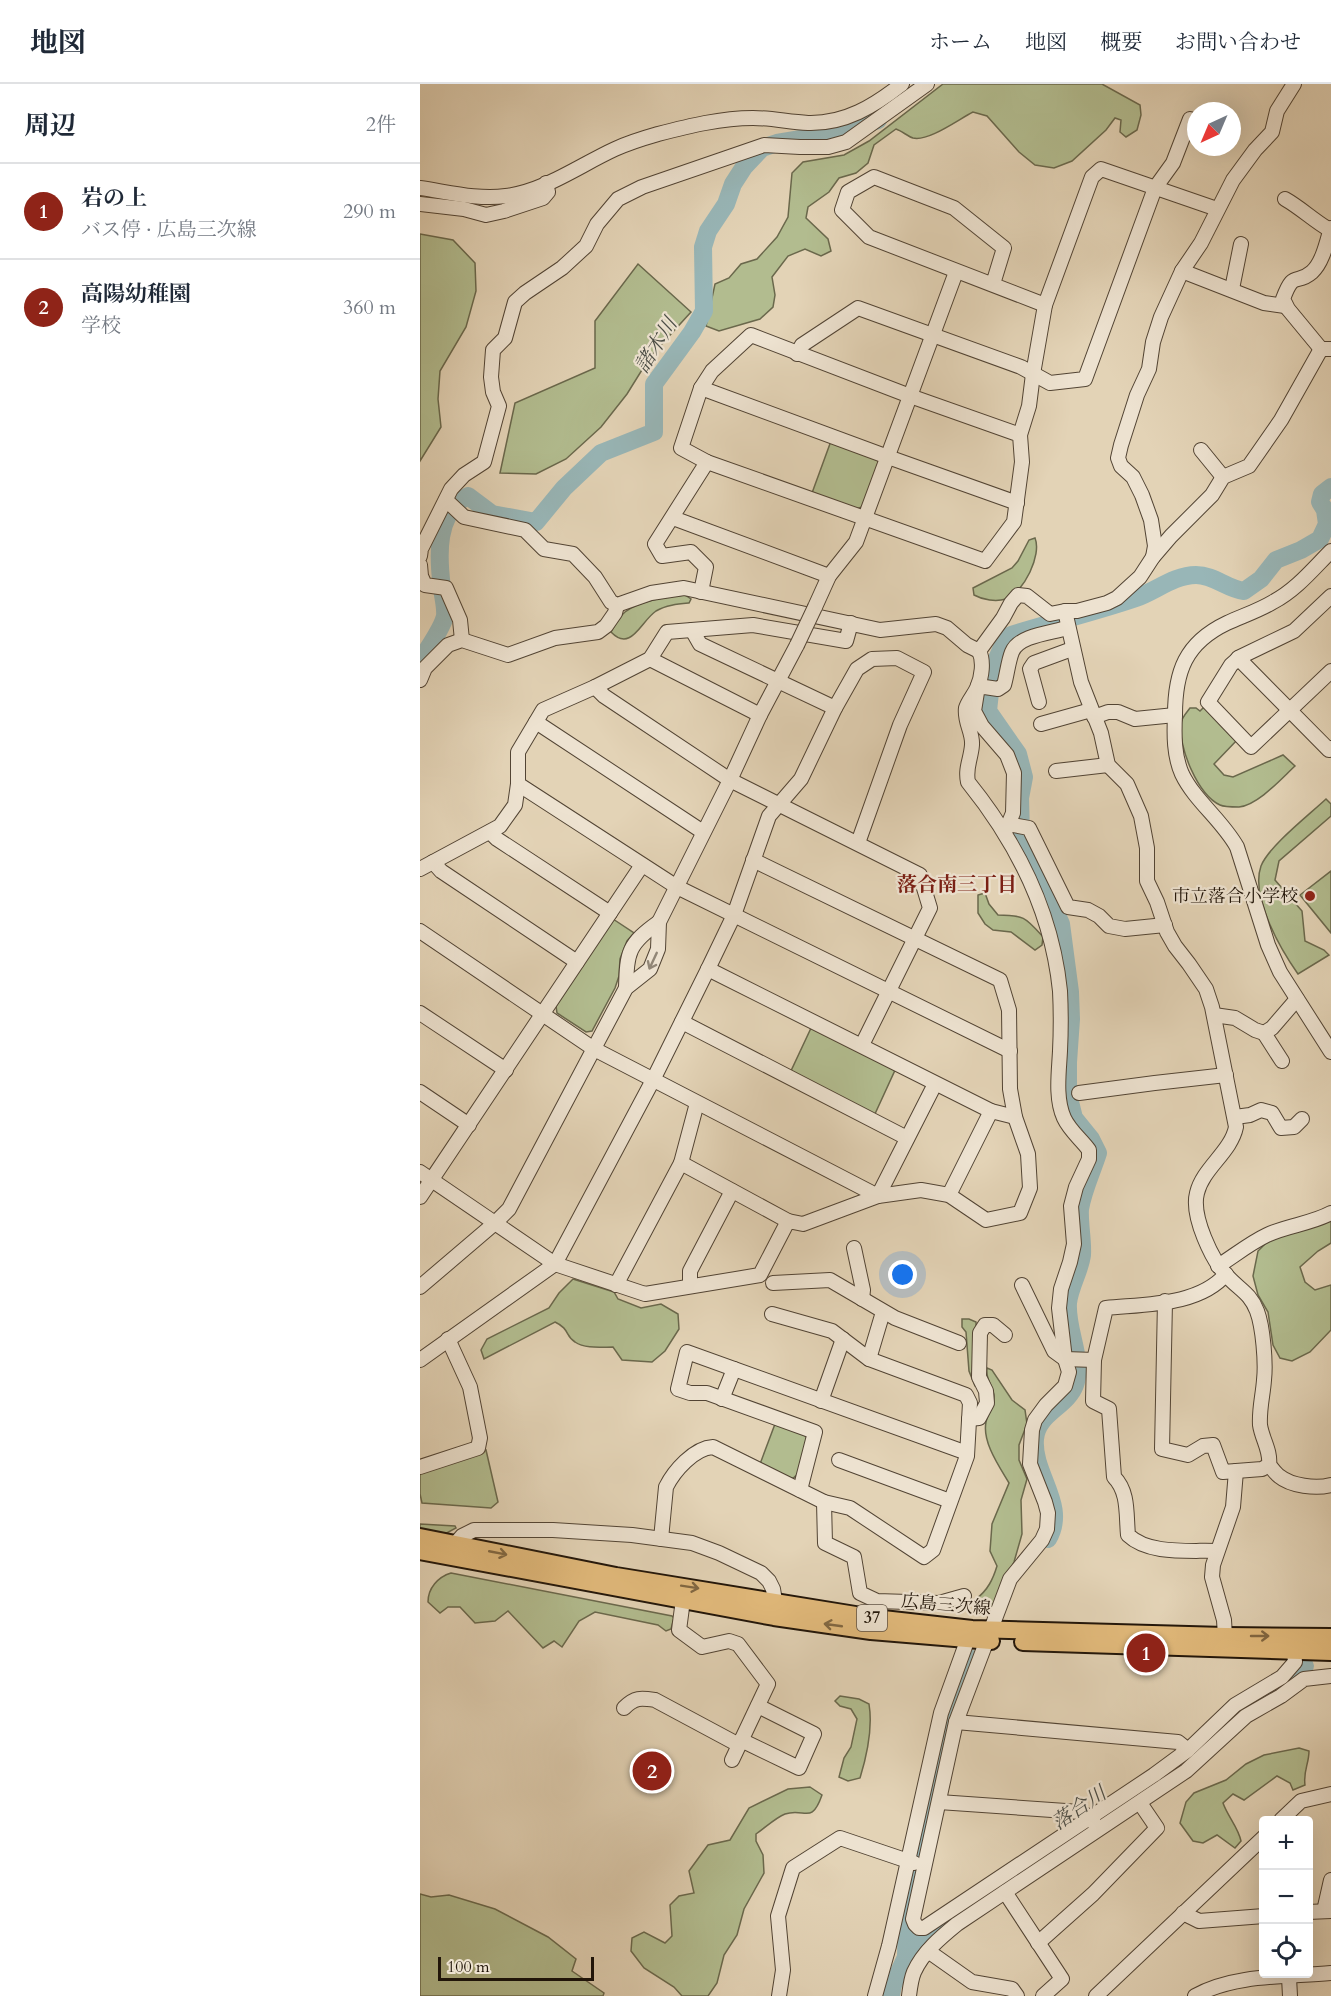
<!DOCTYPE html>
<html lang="ja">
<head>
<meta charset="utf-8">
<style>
  :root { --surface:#fff; --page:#f2f2f3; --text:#1f2937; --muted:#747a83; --line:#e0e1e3; --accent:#8f2418 }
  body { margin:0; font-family:Cardo,"Noto Serif JP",serif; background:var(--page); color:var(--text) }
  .controls { position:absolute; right:18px; bottom:18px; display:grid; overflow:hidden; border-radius:6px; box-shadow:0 6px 24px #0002 }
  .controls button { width:54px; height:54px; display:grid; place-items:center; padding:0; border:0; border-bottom:2px solid var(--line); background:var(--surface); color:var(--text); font:30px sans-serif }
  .compass { position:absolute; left:767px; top:18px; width:54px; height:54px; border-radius:50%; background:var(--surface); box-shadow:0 6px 24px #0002; rotate:224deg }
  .scale { position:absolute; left:18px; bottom:15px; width:156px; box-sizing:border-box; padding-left:6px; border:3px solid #211509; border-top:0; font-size:16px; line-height:21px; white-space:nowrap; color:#211509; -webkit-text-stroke:4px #ede2d0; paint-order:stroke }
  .you { position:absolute; left:483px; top:1191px; width:21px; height:21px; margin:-15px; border:4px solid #fff; border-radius:50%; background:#1a73e8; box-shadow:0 0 0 9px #1a73e833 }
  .badge { display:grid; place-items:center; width:39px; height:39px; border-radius:50%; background:var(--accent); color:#fff; font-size:20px; font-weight:700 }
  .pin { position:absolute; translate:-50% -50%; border:3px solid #fff; box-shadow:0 2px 6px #0006 }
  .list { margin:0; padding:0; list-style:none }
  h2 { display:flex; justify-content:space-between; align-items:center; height:78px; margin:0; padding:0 24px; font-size:26px }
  h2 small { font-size:20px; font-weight:400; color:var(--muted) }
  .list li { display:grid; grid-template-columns:39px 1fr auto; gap:18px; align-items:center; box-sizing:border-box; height:96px; padding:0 24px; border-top:2px solid var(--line) }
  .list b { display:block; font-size:22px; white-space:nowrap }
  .list p { margin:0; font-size:20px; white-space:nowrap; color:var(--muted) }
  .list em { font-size:20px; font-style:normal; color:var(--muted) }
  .icon { flex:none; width:33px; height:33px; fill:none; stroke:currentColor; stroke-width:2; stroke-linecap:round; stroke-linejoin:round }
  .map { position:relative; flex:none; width:911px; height:1912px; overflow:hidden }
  header { display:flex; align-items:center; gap:36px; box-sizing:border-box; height:84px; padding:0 30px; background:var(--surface); border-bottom:2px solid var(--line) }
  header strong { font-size:28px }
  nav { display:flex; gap:33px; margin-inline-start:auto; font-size:21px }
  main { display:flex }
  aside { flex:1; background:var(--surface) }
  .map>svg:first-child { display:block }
  .green { fill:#b2bc8f; stroke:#6a684c; stroke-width:1.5 }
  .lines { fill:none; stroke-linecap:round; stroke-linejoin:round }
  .river { stroke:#98b6b7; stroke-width:18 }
  .minor-casing { stroke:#524434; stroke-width:16 }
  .major-casing { stroke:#211509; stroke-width:20 }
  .minor { stroke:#ede2d0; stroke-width:14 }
  .major { stroke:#e2ba7b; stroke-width:16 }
  .minor-bridge-casing { stroke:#524434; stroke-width:16; stroke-linecap:butt }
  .minor-bridge { stroke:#ede2d0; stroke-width:14 }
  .oneway { stroke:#918676 }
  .oneway2 { stroke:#826842 }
  .poi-dot { fill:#8f2418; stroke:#ede2d0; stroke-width:2 }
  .labels { text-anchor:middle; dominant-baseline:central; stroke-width:4.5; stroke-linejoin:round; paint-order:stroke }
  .shield { fill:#ede2d0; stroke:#5e5245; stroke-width:1.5 }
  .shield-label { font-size:16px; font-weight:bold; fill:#211509 }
  .poi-label { font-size:18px; fill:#211509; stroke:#ede2d0; text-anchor:end }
  .street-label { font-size:18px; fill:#211509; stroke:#ede2d0 }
  .water-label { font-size:20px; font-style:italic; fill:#4b4d46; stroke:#ede2d0 }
  .neighbourhood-label { font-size:20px; font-weight:bold; fill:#7a1f14; stroke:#ede2d0 }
</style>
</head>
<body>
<header>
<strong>地図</strong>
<nav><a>ホーム</a><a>地図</a><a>概要</a><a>お問い合わせ</a></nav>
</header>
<main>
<aside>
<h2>周辺<small>2件</small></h2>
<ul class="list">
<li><span class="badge">1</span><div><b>岩の上</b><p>バス停 · 広島三次線</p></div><em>290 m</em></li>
<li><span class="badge">2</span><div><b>高陽幼稚園</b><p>学校</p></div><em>360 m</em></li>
</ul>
</aside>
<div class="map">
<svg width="911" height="1912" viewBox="0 0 911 1912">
  <rect width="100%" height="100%" fill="#e3d3b6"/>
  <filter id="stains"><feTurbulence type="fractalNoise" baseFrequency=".00333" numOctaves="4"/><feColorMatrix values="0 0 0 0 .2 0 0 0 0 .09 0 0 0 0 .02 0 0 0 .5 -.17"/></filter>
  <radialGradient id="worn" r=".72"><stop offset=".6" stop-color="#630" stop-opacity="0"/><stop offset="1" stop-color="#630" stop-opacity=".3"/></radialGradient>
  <!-- green -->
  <g class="green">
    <path d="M523,0H682L720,21L721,31L717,46L706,53L700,48L701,36L695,34L686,46L652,77L634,84L615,81L599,68L567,32L553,28C539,35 508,58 493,54C487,52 482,47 476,45L454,61L448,79L436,89L419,94L409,108L388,123L386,134L408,155L411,167L401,172L385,165L368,172L352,193L355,211L353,223L340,235L299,247L286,242L295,200L309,194L321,180L337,175L357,153L368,133L372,89L383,78L424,71L449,57Z"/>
    <path d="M0,150L33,156L55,179L56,207L46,243L20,287L18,315L21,343L0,377Z"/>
    <path d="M218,180L271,228L230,273L207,310L181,343L146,375L116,390L80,389L95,319L175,284V237Z"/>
    <path d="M411,357L456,374L459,379L442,423L436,425L392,409Z"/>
    <path d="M615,454C622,471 604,508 586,515C576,518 563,516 554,511L553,504L592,484L598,477L609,456Z"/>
    <path d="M265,511L271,515L269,519C258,520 246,521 236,527C221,537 211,569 191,548C195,541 199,533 205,528C221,516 246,513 265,511Z"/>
    <path d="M785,622L818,655L794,680L804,691L813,693L863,671L875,682C861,695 838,721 819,723C814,723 804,723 800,721C778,711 758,663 761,640C761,634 767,628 770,624H776L780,627Z"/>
    <path d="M906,715L911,720V732L859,777L855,796L882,827L885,857L904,866L909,871L878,890C861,866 830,813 841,782C849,762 889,731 906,715Z"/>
    <path d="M911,787V849L880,811Z"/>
    <path d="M565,809L569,820L578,831C605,831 606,834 623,853L622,861L615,866L591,848L573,846L565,840L558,829V811Z"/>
    <path d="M193,835L214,849L207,857L200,875L199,892L195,904L172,947L166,948L137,929L136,922Z"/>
    <path d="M392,942L476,984L454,1032L370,989Z"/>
    <path d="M911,1134V1159L898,1167L880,1183L885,1198L895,1206L911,1201V1246L890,1268L872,1277L860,1274L853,1261L848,1228L838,1211L833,1192L838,1167L848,1157Z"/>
    <path d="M153,1195L194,1208L198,1215L221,1224L241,1220L258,1230L259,1245L245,1267L232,1278L202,1276L193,1263C181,1263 165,1265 155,1258C145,1252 150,1245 135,1238L64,1275L61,1266L67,1255L129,1224L139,1209Z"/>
    <path d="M542,1235H549L556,1238L558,1303L555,1302L549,1287L546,1248L542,1243Z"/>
    <path d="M567,1284L572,1286L592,1316L605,1326L607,1340L599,1361V1376L607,1395L601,1416L602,1450L594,1478L572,1524L565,1527L558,1520L556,1515C568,1506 573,1495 577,1482L570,1467L572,1440L589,1399C579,1382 562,1358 566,1338C568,1329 575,1321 574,1311C572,1301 565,1294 567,1284Z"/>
    <path d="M355,1340L384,1350L388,1356C385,1369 384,1390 371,1395L340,1380Z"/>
    <path d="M66,1366L78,1418L71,1424L2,1419L0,1410V1387Z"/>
    <path d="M0,1440L35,1442L36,1444L23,1451L0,1448Z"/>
    <path d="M31,1489L252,1532L254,1534L251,1545L246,1547L238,1541L175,1528L159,1537L142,1563L134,1557L123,1564L88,1527L75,1537L55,1539L40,1523H28L20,1529L8,1518C8,1504 18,1493 31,1489Z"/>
    <path d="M420,1612L439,1615L449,1620C453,1644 447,1671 440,1694L428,1697L419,1693L424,1674L431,1663L437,1635L431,1625L420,1622L415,1617Z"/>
    <path d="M879,1664L889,1667C889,1680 883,1687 885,1701L873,1706L870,1699L857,1692L824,1716L813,1710L803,1719C808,1733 818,1743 821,1757L815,1764L797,1751L783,1759L773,1757L760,1739L766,1718L774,1709L806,1696L826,1680L844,1671Z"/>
    <path d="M390,1703L402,1711C391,1742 385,1723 365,1730C355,1734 345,1744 336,1750V1757L343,1771L344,1789L324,1825L317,1851L304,1871L297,1899L288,1912H262L254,1903L224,1884L211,1867L212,1854L224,1848L245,1859L252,1852L250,1821L259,1812L274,1809L269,1787L288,1761L310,1756L329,1724L368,1705Z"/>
    <path d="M0,1810L11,1813L29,1811L75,1825L128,1853L156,1875L152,1887L184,1909L183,1912H0Z"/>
  </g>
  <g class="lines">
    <!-- river -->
    <g class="river">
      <path d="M0,577C6,568 23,542 25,532C26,524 23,513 22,504C18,473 15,428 48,412L72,430L116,438L144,404L181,369L234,348V300L272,248L284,227L283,163L288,147L306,120L313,100L324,83L342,64L357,59L411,50L458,36"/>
      <path d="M628,1455C648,1421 612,1390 615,1355C617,1329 647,1323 655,1301C664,1275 646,1246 648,1219C650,1202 660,1187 662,1171C663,1156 659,1140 660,1125C663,1106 672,1088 678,1069L671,1055L654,1034L648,1010V978L651,935L650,908L641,840L601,750L600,714L604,693L598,670L568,627C571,600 572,572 591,551C633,538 675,528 716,514C736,507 754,491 776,491C794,491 807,505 824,507L841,495L856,476L881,466L900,455L907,440L905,426L900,418L902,410L911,403"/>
      <path d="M726,1706L764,1679L825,1623L870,1598L885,1582"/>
      <path d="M486,1873L487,1832L523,1660L530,1633L552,1575"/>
      <path d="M471,1912L473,1901L486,1873L508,1852L545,1824L668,1745"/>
    </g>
    <!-- minor casing -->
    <g class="minor-casing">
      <g id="minor">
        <path d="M0,104C28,108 58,116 86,112C125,107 160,81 195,65C208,59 224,54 238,50C269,42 301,34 333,34C351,34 369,38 388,39C425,40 454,22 482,0"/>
        <path d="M865,115C881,124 894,137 910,146"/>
        <path d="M0,120L44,125L66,131L84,127L123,114L128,108L126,99"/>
        <path d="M911,144C907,157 903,178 892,188C876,202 874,185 863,215L868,225L901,265H911"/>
        <path d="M762,187L844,219L865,222"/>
        <path d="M573,200L584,164L534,124L454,93L428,108L422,126L449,153L625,221"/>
        <path d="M812,205L821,160"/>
        <path d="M377,270L382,261L438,224L601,283L630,299L665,295L735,104L753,79L770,35"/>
        <path d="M281,304L468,373L597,419"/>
        <path d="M600,351L490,312L331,251L292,287L281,304L261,364L287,378L565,477L594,438L602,378L600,351L609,322L613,290L625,221L672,93L681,85L797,125"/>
        <path d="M781,366L803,393"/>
        <path d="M26,416L44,433L105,446L124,465L153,470L175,493L191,518L197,521L231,509L264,504L460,546L516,540L527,544L547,561L559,567L583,534L591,519L598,511L607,512L630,530L645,527"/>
        <path d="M253,434L409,492"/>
        <path d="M911,467C893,485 876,506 853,518C838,527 822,532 807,539C765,559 755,588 755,631C754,651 754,672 762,690C775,717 802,736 817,763L848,861L860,888L911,968"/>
        <path d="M0,472L1,465L31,405L44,391L64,378L79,322L73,308L71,293L73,266L85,254L95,218L105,209L142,184L166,162L177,140L198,115L222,103L344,61L380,63H408L426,58L507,0"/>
        <path d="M733,473L735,462L731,436L722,411L713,393L701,382L698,374L701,361L717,311L729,285L733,258L741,233L762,187L781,159L813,96L835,66L852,48L857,27L874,0"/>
        <path d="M0,481L1,492L5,501L26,504L40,536L42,556"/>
        <path d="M281,508L286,483L271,468L242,472L235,460L287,378"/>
        <path d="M911,512L874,547L820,573L811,581L788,618L831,663L911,587"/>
        <path d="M395,523L409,492L436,458L536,188"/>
        <path d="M272,546L280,560L415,624"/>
        <path d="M559,567C564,577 562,593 557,604C554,611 548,617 546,624C544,638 553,648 552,661C551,675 545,684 548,698C598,760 632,828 640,907C641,927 641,947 640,967C639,988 635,1014 644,1034C650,1047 661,1055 669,1066V1075L656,1103L651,1122L654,1160L650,1178L641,1205L639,1224L645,1275L649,1288L645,1302L626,1321L615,1336L612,1346L610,1380L625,1418L628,1429L627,1445L622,1456L590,1495L536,1638L493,1835L495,1840L499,1844H504L734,1691L768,1666L815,1621L862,1593L875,1578L873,1556"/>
        <path d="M818,574L909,666L911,664"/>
        <path d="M230,575L340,631"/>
        <path d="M0,596L5,584L28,561L42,556L88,571L135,554L178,548L186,542L195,529L197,521"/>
        <path d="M175,603L184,612L310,696L500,791L510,824L442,961"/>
        <path d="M619,618L610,585L614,579L652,565"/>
        <path d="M674,633L688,628H698L715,635L755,631"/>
        <path d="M116,638L283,748"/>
        <path d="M621,640L671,626"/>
        <path d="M636,687L688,681"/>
        <path d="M98,700L257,803L590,967"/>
        <path d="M588,740L609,744L648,823L668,826L679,832L689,842L705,845L745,841"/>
        <path d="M70,748L77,755L190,829"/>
        <path d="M585,748L593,729L594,689L587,671L562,642L554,627L558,602L578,605L584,601C587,591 588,578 592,568C599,551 631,549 647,544"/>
        <path d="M13,778L21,787L157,878"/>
        <path d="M0,785L80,742L95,721L98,700V668L123,626L175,603L230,575L247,548L333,541L426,557L431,539"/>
        <path d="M0,847L174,965L458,1112L515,1000"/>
        <path d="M288,885L571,1027L595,1033"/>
        <path d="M206,904C207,868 208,860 239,838"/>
        <path d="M0,929L86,986"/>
        <path d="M794,931L815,934L835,946L844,949L852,944L877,915"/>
        <path d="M262,938L487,1054"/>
        <path d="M844,949L862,977"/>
        <path d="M0,1008L49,1041"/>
        <path d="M659,1009C708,1002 757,996 806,991"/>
        <path d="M815,1033L830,1031L841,1026L852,1029L861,1044L874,1043L882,1035"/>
        <path d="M261,1079L368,1137"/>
        <path d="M0,1088L135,1180L225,1210L340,1191L368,1137L383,1140L458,1112L501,1106L529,1111L566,1136L600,1129L610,1104L608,1070L595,1033L590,1005L589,926L580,896L333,776"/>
        <path d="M529,1111L571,1027"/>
        <path d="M0,1113L222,781"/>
        <path d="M434,1164L443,1206L442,1215"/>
        <path d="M798,1182C814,1172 830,1159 847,1151C868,1141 891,1140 911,1129"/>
        <path d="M353,1199L410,1196L475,1234L539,1259"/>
        <path d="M196,1201L261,1079L277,1019"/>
        <path d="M602,1201L634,1267L645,1275L674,1276"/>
        <path d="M270,1202V1187L312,1107"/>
        <path d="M0,1203L75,1139L89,1125L206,904L230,885L238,865L239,838L310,696L340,631L377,561"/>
        <path d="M745,1217L742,1365L768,1371L783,1362L793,1361L803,1388L842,1385L849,1381C851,1367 842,1355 840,1341C839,1325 843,1311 844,1296C846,1279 843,1243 837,1227C830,1209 820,1206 808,1193C792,1177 771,1132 777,1109C783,1084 811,1068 816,1043L792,923L786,905L769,880L755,862L747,848L737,818L727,797V764L721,732L707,700L688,681L681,649L661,598L645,527H657L687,519L697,514L720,493L733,473L751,452L792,411L803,393L829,382L861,336L901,265"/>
        <path d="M449,1275L463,1228"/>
        <path d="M0,1276L135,1180L233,996L288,885L314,831L349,732L381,695L415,624L437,585L452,575L477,574L504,588L480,641L438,759"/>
        <path d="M302,1315L314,1285"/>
        <path d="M401,1317L423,1255"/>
        <path d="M549,1335L559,1334L567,1319L566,1307L559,1293L560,1249L565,1241H573L585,1251"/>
        <path d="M419,1376L530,1417"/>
        <path d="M849,1381C852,1384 855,1389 859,1392C871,1402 896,1405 911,1401"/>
        <path d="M0,1383L58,1364L60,1354L50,1303L28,1255"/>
        <path d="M380,1406L395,1348L287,1309H270L258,1305L267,1268L547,1369"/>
        <path d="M404,1418L405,1459L434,1473L440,1509L457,1517L519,1519L544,1512"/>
        <path d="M241,1455L246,1403C254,1387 274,1364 293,1363L404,1418L430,1424L504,1473L513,1466L547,1372L550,1319L546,1311L449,1275L412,1247L352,1230"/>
        <path d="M35,1460L42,1452L54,1446H133L212,1451L272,1459L299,1469L341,1489L349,1497L353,1505L355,1517L354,1528"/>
        <path d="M797,1467C769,1466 729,1471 708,1451C706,1431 709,1408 694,1393L689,1325L673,1317L674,1276L686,1224C724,1220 779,1222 806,1190"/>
        <path d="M263,1516L259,1546L282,1563L309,1557L318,1560L348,1600L312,1676"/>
        <path d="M805,1552L804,1536L792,1493L793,1481L813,1423L816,1387"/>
        <path d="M204,1624C215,1613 221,1614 235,1616L319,1661"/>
        <path d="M536,1638L758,1658L768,1666"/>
        <path d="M321,1656L379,1684L394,1650L338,1622"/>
        <path d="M519,1718L660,1728L670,1733L674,1739"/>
        <path d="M861,1736L881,1717L911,1710"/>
        <path d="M585,1808L642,1895L623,1912"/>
        <path d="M904,1827L911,1796"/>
        <path d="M888,1828L911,1827"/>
        <path d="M763,1829L779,1837L844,1832"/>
        <path d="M618,1859L673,1810L737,1744L720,1719"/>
        <path d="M508,1867L552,1898L592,1905L597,1912"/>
        <path d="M869,1893L870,1912"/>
        <path d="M359,1912L363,1886L358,1832L373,1784L420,1754L494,1779"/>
        <path d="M455,1912L469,1862L521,1629L551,1546"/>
        <path d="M489,1912C490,1904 491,1895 494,1888C503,1868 521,1853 537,1840L766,1687L826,1632L861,1612L884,1595L911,1592"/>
        <path d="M676,1912L844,1753"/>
        <path d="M775,1912C814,1890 867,1893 911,1889"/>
      </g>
    </g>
    <!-- major casing -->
    <g class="major-casing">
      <g id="major">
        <path d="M0,1453L196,1492L454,1534L552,1545L805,1552L911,1553"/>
        <path d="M0,1467L354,1533L451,1547L571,1557"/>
        <path d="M603,1558L911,1568"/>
      </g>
    </g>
    <!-- minor -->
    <use href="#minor" class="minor"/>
    <!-- major -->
    <use href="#major" class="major"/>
    <!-- minor-bridge casing -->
    <g class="minor-bridge-casing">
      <path id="minor-bridge" d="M377,561L395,523"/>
    </g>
    <!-- minor-bridge -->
    <use href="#minor-bridge" class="minor-bridge"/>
  </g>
  <!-- one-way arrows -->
  <defs><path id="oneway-shaft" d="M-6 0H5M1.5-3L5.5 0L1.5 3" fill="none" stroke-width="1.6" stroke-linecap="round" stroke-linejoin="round" transform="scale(1.5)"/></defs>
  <use class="oneway" href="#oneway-shaft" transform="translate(233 877) rotate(115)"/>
  <g class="oneway2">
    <use href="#oneway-shaft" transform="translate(78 1469) rotate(11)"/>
    <use href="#oneway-shaft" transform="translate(270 1503) rotate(9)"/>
    <use href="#oneway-shaft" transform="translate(413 1541) rotate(-172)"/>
    <use href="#oneway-shaft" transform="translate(840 1552)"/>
  </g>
  <!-- markers -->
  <circle class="poi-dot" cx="890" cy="812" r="6"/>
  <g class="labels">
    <!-- shield labels -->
    <rect class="shield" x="437" y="1521" width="30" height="26" rx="4.5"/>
    <g class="shield-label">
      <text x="452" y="1534">37</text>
    </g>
    <!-- poi labels -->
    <g class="poi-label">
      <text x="878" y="812">市立落合小学校</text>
    </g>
    <!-- street labels -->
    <g class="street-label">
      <text transform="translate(526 1521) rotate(5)">広島三次線</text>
    </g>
    <!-- water labels -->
    <g class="water-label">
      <text transform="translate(236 261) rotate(-58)">諸木川</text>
      <text transform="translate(659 1724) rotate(-34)">落合川</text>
    </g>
    <!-- neighbourhood labels -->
    <g class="neighbourhood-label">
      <text x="537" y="800">落合南三丁目</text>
    </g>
  </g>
  <rect width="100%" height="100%" filter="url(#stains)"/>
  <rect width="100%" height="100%" fill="url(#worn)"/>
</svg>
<div class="controls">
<button>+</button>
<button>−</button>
<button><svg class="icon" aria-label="locate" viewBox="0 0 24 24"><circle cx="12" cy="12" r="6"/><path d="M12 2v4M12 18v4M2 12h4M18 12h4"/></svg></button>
</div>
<svg class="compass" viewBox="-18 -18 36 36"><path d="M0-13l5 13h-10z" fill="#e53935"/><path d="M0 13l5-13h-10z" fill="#747a83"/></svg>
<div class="scale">100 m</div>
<div class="you"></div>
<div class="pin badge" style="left:726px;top:1569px">1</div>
<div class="pin badge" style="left:232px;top:1687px">2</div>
</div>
</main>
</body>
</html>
